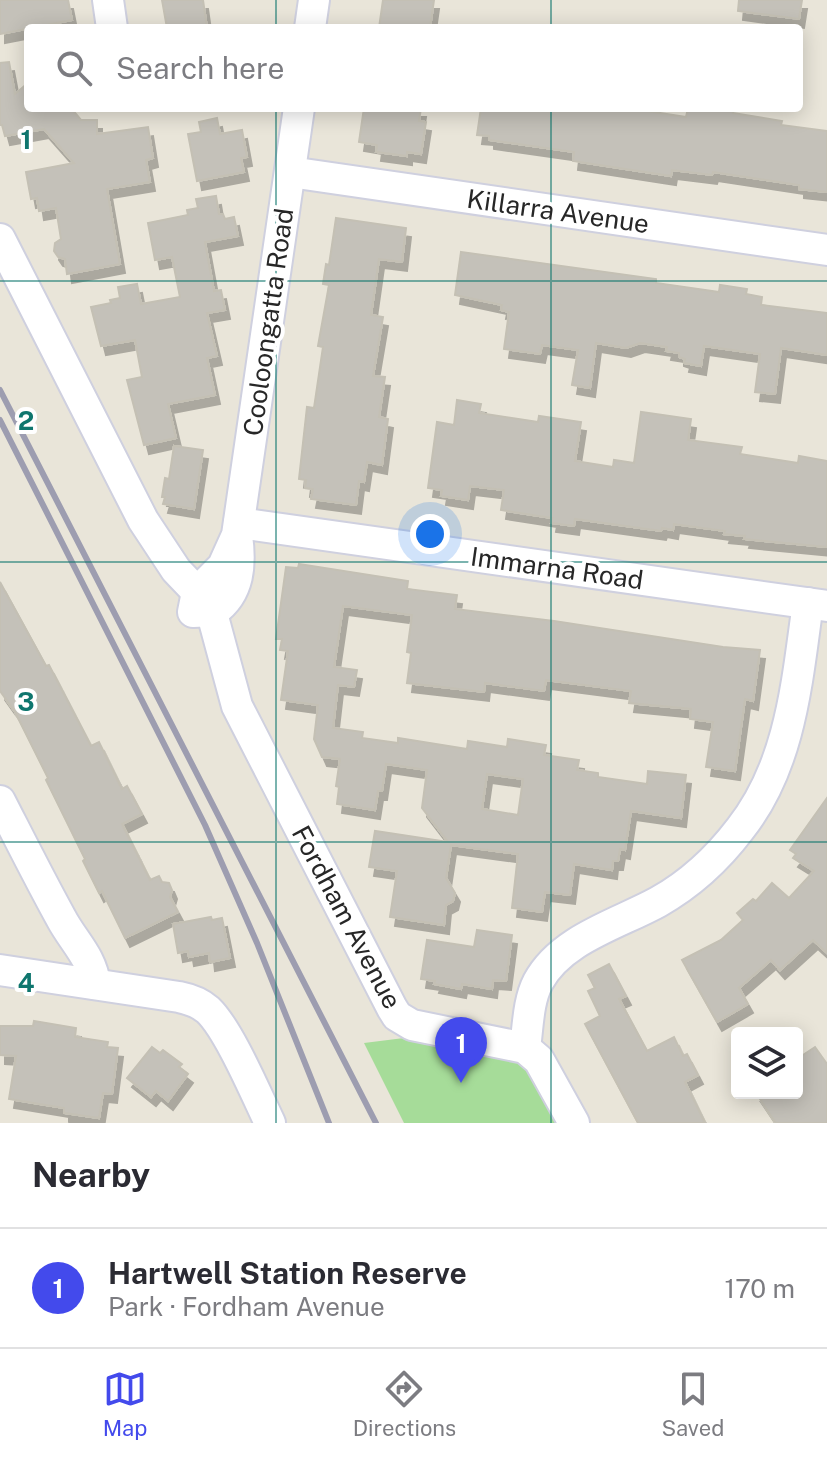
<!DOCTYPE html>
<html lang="en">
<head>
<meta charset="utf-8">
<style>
  :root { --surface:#fff; --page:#f2f2f3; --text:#2b2b33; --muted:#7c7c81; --line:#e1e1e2; --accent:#434aec }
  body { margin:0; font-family:"Public Sans",sans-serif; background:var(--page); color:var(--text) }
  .controls { position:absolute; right:24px; bottom:24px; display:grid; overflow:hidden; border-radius:8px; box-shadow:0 4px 20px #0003 }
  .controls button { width:72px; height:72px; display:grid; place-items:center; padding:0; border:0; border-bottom:2px solid var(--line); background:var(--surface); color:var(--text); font:40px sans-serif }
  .you { position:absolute; left:430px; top:534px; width:28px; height:28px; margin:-20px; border:6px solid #fff; border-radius:50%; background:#1a73e8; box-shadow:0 0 0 12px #1a73e833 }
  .badge { display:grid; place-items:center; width:52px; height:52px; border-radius:50%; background:var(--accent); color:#fff; font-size:26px; font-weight:700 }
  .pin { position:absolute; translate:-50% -66px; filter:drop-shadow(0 2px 4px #0008) }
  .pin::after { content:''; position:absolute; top:42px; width:28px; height:24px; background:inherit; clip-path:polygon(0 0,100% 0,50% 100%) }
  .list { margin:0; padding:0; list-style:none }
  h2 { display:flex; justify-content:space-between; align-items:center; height:104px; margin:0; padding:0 32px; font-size:34px }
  h2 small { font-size:26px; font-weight:400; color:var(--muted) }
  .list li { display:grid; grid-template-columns:52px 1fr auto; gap:24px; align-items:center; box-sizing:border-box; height:120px; padding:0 32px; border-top:2px solid var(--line) }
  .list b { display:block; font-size:30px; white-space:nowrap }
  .list p { margin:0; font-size:26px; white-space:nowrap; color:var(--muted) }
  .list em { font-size:26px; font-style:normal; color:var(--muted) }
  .icon { flex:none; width:44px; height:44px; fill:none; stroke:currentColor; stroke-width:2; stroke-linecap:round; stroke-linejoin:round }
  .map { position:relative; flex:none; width:827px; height:1123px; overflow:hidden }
  .search { position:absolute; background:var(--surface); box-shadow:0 4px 20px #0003; left:24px; right:24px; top:24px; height:88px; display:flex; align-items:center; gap:20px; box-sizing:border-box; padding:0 28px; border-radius:8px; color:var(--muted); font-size:30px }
  .sheet { height:224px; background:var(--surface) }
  nav { display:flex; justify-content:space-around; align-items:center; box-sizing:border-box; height:112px; border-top:2px solid var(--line); background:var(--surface); font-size:22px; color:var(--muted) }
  nav a { display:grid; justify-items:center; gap:4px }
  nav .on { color:var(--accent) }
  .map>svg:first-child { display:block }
  .green { fill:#a6dc99 }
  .building { fill:#c4c1b9; stroke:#c4c0b4; stroke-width:2; fill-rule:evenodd; filter:url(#shadow) }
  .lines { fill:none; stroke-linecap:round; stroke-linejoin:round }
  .minor-casing { stroke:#cfd0df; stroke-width:34 }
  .minor { stroke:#fff; stroke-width:30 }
  .rail { stroke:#9d9db0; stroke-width:6 }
  .grid { fill:none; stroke:#0f766e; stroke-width:2; stroke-opacity:0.55 }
  .labels { text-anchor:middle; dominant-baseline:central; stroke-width:8; stroke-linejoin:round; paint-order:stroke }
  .street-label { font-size:26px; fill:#272727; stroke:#fff }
  .grid-label { font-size:26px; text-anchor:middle; font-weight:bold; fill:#0f766e; stroke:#fff; stroke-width:8; stroke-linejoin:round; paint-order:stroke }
</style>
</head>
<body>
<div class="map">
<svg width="827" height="1123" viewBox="0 0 827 1123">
  <defs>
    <filter id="shadow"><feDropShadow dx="5" dy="9" stdDeviation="0" flood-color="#0004"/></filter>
  </defs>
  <rect width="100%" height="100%" fill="#e9e5d9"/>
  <!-- green -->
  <path class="green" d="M412,1037L518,1061L528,1069L560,1123H404L364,1043Z"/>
  <!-- building -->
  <g class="building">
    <path d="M0,0H68L72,20L0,34Z"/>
    <path d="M162,0H203L207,28H167Z"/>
    <path d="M383,0H434L430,28H379Z"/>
    <path d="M739,0H802L799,19L738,11Z"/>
    <path d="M9,62L15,94L28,83V108H71L81,120H97V134L148,127L153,158L146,160L150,182L107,189L120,264L67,274L65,259L58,257L54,251L55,243L61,239L56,208L39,211L37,198L31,199L26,172L74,163L44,129L5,136L2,125H0V63Z"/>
    <path d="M364,108H421L419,121L426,122L421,154L407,152V156L376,152L377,145L359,142Z"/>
    <path d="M481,108H628L686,117L688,108H734L733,113L782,121L781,125L827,131V192L799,189V185L713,172L712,175L672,170L671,176L573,161L574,152L489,140V136L477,135Z"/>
    <path d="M217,118L220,134L242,130L247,157L241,158L244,172L197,181L188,134L201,132L199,122Z"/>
    <path d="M216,196L219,214H223L225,219L234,217L238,236L205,242L214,291L221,290L225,310L207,313L217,356L207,358L215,395L168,404L176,438L144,445L127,380L142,377L135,340L101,346L91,307L111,303L110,300L120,298L118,287L137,284L141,304L180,297L172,257L155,260L148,223L188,215L187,210L198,208L196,199Z"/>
    <path d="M336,218L406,228L402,262L379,259L371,315L383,317L373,376L385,377L379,417L388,419L382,465L367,462L364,482L359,481L356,505L311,499L313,489L305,488L306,480L299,479L307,407L314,408L323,347L318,346L329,285L323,284L326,264L329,265Z"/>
    <path d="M461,252L656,279V283L719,292L720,285L747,289L746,294L762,297L761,305L827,313V355L781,348L775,394L755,392L760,354L704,346L701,366L684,363L685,359L679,357V353L666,351L667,347L640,343L626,348L596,343L590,388L572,385L578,350L542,345L540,354L504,349L509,312L501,310L502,305L455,295Z"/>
    <path d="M457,400L481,404L479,413L538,422L539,416L581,422L575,461L613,467L614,460L634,463L641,412L691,419L688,440L742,447L740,454L798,463L799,456L827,461V547L744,539L745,536L724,534L725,531L674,524L673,530L662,528L661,531L575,519L574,526L551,523L552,518L501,510L504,490L470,486L468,500L441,496L442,490L428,488L437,422L454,425Z"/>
    <path d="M174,446L203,450L194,509L163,504L165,497H162L165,478L169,479Z"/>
    <path d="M299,564L408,581L407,589L457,595L455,609L554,621L723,647L760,650L753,701L745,699L735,771L706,767L713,722L690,719L691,709L629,703L631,691L546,680L544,691L485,683L484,692L407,683L411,653L407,652L412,615L343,606L334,667L357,670L354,687L338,685L333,728L363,732L362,738L398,743V738L467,749L468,741L507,747L508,739L546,745L544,755L579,760L577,770L598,773V777L647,784L648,771L686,775L681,818L631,811L625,850L620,849L618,861H613L612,870L574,864L570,895L545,892L542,912L512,908L518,854L451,845L446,878L455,893L453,901L446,905L444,925L390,917L397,871L369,867L375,831L448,842L422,808L427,770L386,764L382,791H378L375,810L337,804L339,787L336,786L340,759L322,757L314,739L318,705L281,700L288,651L280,650L282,639H276L286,567L298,568ZM487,774L523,779L518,815L482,809Z"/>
    <path d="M0,582L46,666L49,665L91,746L99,742L122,789L127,786L142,814L122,824L150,880L159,876L162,882L169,883L172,890L170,897L178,912L125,938L102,891L99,893L83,861L85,859L83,855L46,780L48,778L15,712L0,691Z"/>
    <path d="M827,798V953L813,940L780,970L771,960L739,988L748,1004L717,1022L682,960L721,940L743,920L737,913L753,899L756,901L772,883L789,898L814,871L793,858L796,854L790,850Z"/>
    <path d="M211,917L212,920L222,918L230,958L210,962L209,953L189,957L188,951L178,953L173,924Z"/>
    <path d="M477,930L512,935L506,981L493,980L492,989L462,984L461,989L434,984L435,981L421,979L427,940L474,947Z"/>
    <path d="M609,964L626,996L619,999L647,1051L674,1037L683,1056L687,1054L698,1075L685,1082L705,1123H638L585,1024L600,1016L588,991L595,988L588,975Z"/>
    <path d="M34,1021L76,1028L75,1037L108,1042L107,1047L118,1048L112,1094L103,1093L99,1118L64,1113V1108L9,1099L16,1056L0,1055V1026H33Z"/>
    <path d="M152,1047L160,1053L163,1050L182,1064L179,1067L188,1074L168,1101L156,1091L151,1097L127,1078Z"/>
    <path d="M815,1047L827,1064V1123H776L756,1093H797V1059Z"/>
  </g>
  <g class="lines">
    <!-- minor casing -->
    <g class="minor-casing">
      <g id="minor">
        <path d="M108,0L112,28"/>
        <path d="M310,28L314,0"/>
        <path d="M290,172L827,250"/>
        <path d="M0,239L143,520L176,570L197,592L213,617L237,706L392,1008L397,1016L412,1025L525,1048L539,1060L574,1123"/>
        <path d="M239,523L827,606"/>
        <path d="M237,535C241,564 240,593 214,611L193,612L197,592L223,566L237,535L299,108"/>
        <path d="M0,801C20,840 40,880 61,918C73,941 92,957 95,984"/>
        <path d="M0,970L179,997C189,999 200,1003 208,1010C229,1030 256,1094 270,1123"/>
        <path d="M525,1048C528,1027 528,1001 538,982C561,939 618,924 658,902C690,884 718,858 740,829C791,765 797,681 808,603"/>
      </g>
    </g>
    <!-- minor -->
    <use href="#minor" class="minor"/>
    <!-- rail -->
    <g class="rail">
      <path d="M0,390L376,1123"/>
      <path d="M0,420L205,825L257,943L329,1123"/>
    </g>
  </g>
  <!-- grid -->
  <path class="grid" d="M276,0V28M551,0V28M276,108V1123M551,108V1123M0,281H827M0,562H827M0,842H827"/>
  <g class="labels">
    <!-- street labels -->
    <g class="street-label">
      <text transform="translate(558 211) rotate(8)">Killarra Avenue</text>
      <text transform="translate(268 322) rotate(-82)">Cooloongatta Road</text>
      <text transform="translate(557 568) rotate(8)">Immarna Road</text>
      <text transform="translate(347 917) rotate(62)">Fordham Avenue</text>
    </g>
  </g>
  <g class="grid-label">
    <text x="26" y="149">1</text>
    <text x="26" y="430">2</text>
    <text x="26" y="711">3</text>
    <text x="26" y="992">4</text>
  </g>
</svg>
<div class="controls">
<button><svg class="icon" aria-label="layers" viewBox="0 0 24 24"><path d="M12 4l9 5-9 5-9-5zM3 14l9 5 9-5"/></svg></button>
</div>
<div class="you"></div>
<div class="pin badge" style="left:461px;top:1083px">1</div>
<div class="search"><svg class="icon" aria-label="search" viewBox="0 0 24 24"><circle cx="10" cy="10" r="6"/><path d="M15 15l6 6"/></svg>Search here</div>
</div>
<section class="sheet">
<h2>Nearby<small></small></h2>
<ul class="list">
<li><span class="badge">1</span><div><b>Hartwell Station Reserve</b><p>Park · Fordham Avenue</p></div><em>170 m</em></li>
</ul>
</section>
<nav>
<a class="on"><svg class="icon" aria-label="map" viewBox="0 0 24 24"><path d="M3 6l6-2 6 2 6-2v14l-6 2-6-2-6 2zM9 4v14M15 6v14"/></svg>Map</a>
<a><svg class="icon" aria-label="directions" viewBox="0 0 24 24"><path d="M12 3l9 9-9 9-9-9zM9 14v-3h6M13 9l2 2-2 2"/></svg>Directions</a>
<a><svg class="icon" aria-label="saved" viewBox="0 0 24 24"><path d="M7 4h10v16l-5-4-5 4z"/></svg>Saved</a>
</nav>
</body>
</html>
